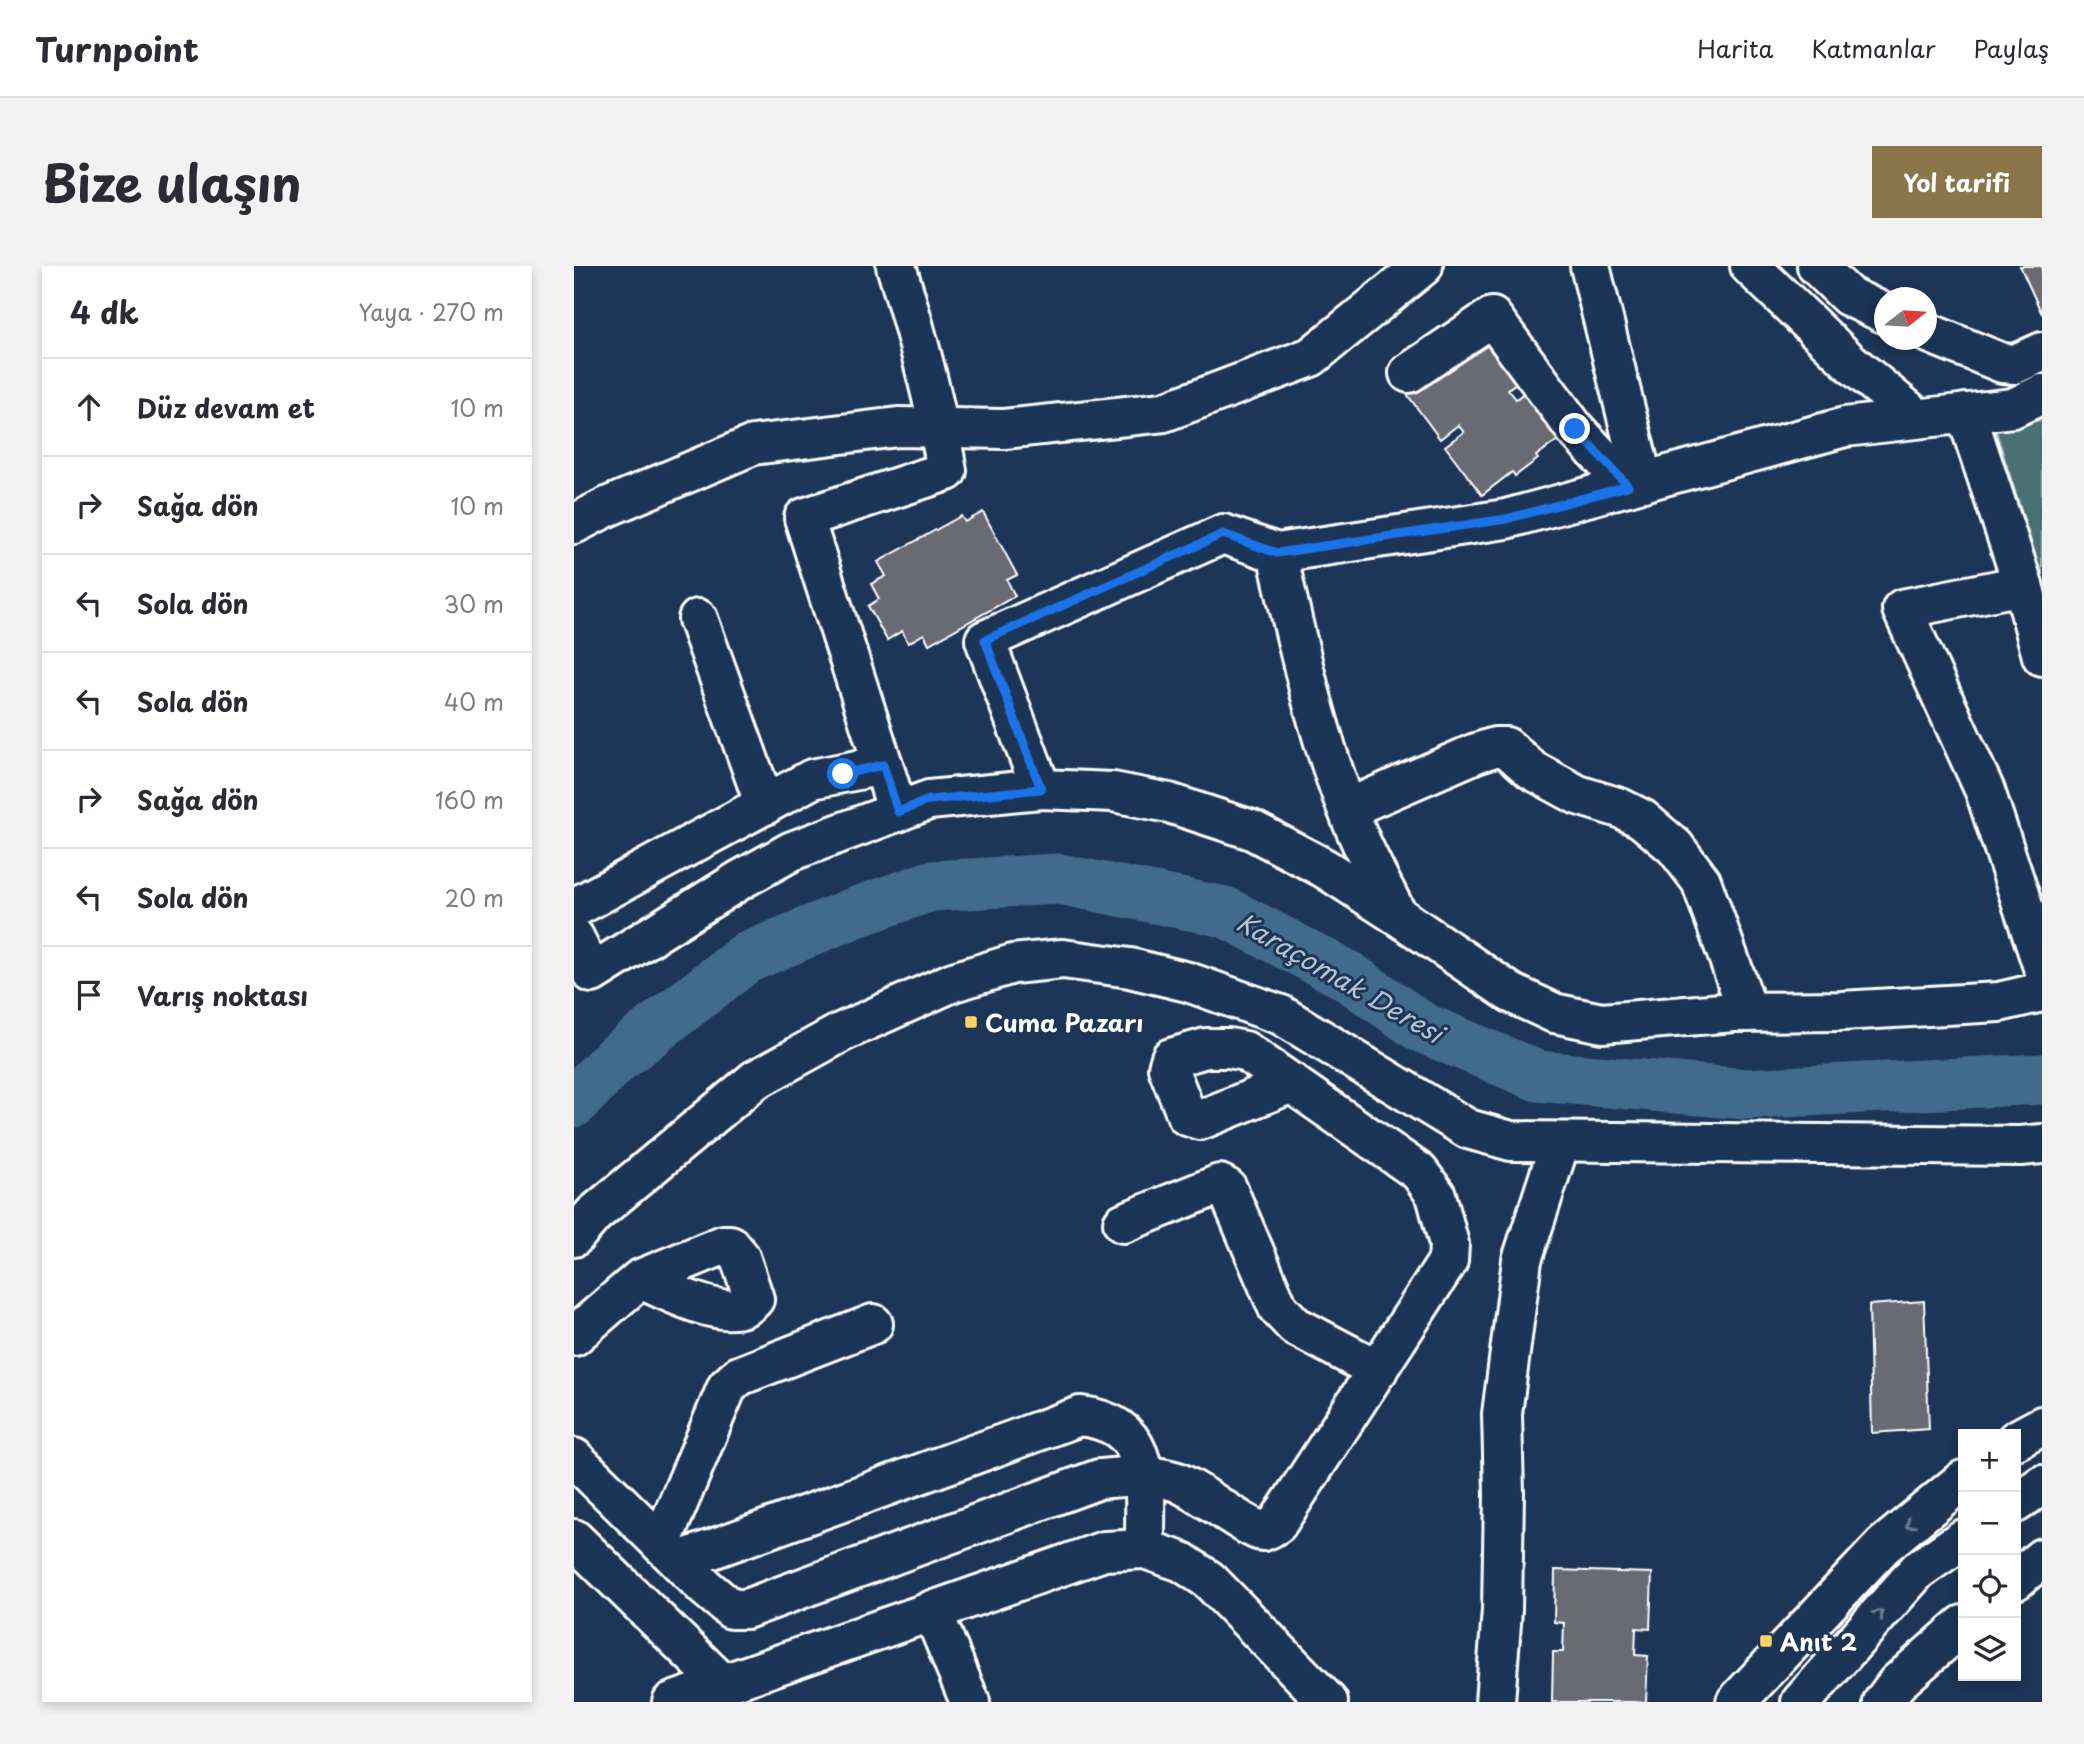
<!DOCTYPE html>
<html lang="tr">
<head>
<meta charset="utf-8">
<style>
  :root { --surface:#fff; --page:#f2f2f3; --text:#2b2b33; --muted:#7c7c81; --line:#e1e1e2; --accent:#8a764a }
  body { margin:0; font-family:"Playpen Sans",sans-serif; background:var(--page); color:var(--text) }
  .controls { position:absolute; right:21px; bottom:21px; display:grid; overflow:hidden; border-radius:0px; box-shadow:0 4px 10px #0003 }
  .controls button { width:63px; height:63px; display:grid; place-items:center; padding:0; border:0; border-bottom:2px solid var(--line); background:var(--surface); color:var(--text); font:35px sans-serif }
  .compass { position:absolute; left:1300px; top:21px; width:63px; height:63px; border-radius:50%; background:var(--surface); box-shadow:0 4px 10px #0003; rotate:73deg }
  .stop { position:absolute; width:21px; height:21px; margin:-16px; border:5px solid #1a73e8; border-radius:50%; background:#fff }
  .stop.end { background:#1a73e8; border-color:#fff; box-shadow:0 2px 7px #0008 }
  .list { margin:0; padding:0; list-style:none }
  h2 { display:flex; justify-content:space-between; align-items:center; height:91px; margin:0; padding:0 28px; font-size:30px }
  h2 small { font-size:23px; font-weight:400; color:var(--muted) }
  .list li { display:grid; grid-template-columns:46px 1fr auto; gap:21px; align-items:center; box-sizing:border-box; height:98px; padding:0 28px; border-top:2px solid var(--line) }
  .list b { display:block; font-size:26px; white-space:nowrap }
  .list em { font-size:23px; font-style:normal; color:var(--muted) }
  .icon { flex:none; width:38px; height:38px; fill:none; stroke:currentColor; stroke-width:2; stroke-linecap:round; stroke-linejoin:round }
  .map { position:relative; flex:none; width:1468px; height:1436px; overflow:hidden; border-radius:0px }
  header { display:flex; align-items:center; gap:42px; box-sizing:border-box; height:98px; padding:0 35px; background:var(--surface); border-bottom:2px solid var(--line) }
  header strong { font-size:33px }
  nav { display:flex; gap:38px; margin-inline-start:auto; font-size:24px }
  .intro { display:flex; align-items:center; justify-content:space-between; box-sizing:border-box; height:168px; padding:0 42px }
  h1 { margin:0; font-size:49px }
  .button { padding:18px 32px; border-radius:0px; background:var(--accent); color:#fff; font-size:24px; font-weight:700 }
  main { display:flex; gap:42px; padding:0 42px }
  aside { flex:1; background:var(--surface); border-radius:0px; box-shadow:0 4px 10px #0003 }
  .map>svg:first-child { display:block }
  .green { fill:#486f73; stroke:#a4b7b9; stroke-width:2 }
  .lines { fill:none; stroke-linecap:round; stroke-linejoin:round }
  .river { stroke:#436a8a; stroke-width:51 }
  .building { fill:#6a6a73; stroke:#fff; stroke-width:2 }
  .minor-casing { stroke:#fff; stroke-width:44 }
  .major-casing { stroke:#fff; stroke-width:44 }
  .highway-casing { stroke:#fff; stroke-width:44 }
  .minor { stroke:#1d3557; stroke-width:38 }
  .major { stroke:#1d3557; stroke-width:38 }
  .highway { stroke:#1d3557; stroke-width:38 }
  .oneway { stroke:#6c7c92 }
  .route { stroke:#1a73e8; stroke-width:9 }
  .poi-dot { fill:#ffd166; stroke:#1d3557; stroke-width:2.5 }
  .labels { text-anchor:middle; dominant-baseline:central; stroke-width:6; stroke-linejoin:round; paint-order:stroke }
  .poi-label { font-size:24px; font-weight:bold; fill:#fff; stroke:#1d3557; text-anchor:start }
  .water-label { font-size:26px; font-style:italic; fill:#b4c3d0; stroke:#1d3557 }
</style>
</head>
<body>
<header>
<strong>Turnpoint</strong>
<nav><a>Harita</a><a>Katmanlar</a><a>Paylaş</a></nav>
</header>
<div class="intro"><h1>Bize ulaşın</h1><a class="button">Yol tarifi</a></div>
<main>
<aside>
<h2>4 dk<small>Yaya · 270 m</small></h2>
<ul class="list">
<li><svg class="icon" aria-label="ahead" viewBox="0 0 24 24"><path d="M12 20V5M6 11l6-6 6 6"/></svg><div><b>Düz devam et</b></div><em>10 m</em></li>
<li><svg class="icon" aria-label="right" viewBox="0 0 24 24"><path d="M7 20v-9h11M14 6l5 5-5 5"/></svg><div><b>Sağa dön</b></div><em>10 m</em></li>
<li><svg class="icon" aria-label="left" viewBox="0 0 24 24"><path d="M17 20v-9H6M10 6l-5 5 5 5"/></svg><div><b>Sola dön</b></div><em>30 m</em></li>
<li><svg class="icon" aria-label="left" viewBox="0 0 24 24"><path d="M17 20v-9H6M10 6l-5 5 5 5"/></svg><div><b>Sola dön</b></div><em>40 m</em></li>
<li><svg class="icon" aria-label="right" viewBox="0 0 24 24"><path d="M7 20v-9h11M14 6l5 5-5 5"/></svg><div><b>Sağa dön</b></div><em>160 m</em></li>
<li><svg class="icon" aria-label="left" viewBox="0 0 24 24"><path d="M17 20v-9H6M10 6l-5 5 5 5"/></svg><div><b>Sola dön</b></div><em>20 m</em></li>
<li><svg class="icon" aria-label="arrive" viewBox="0 0 24 24"><path d="M6 21V4h12l-3 4 3 4H6"/></svg><div><b>Varış noktası</b></div></li>
</ul>
</aside>
<div class="map">
<svg width="1468" height="1436" viewBox="0 0 1468 1436">
  <rect width="100%" height="100%" fill="#1d3557"/>
  <filter id="ink" filterUnits="userSpaceOnUse"><feTurbulence type="fractalNoise" baseFrequency=".0143" numOctaves="2"/><feDisplacementMap in="SourceGraphic" scale="14" xChannelSelector="R" yChannelSelector="G"/><feConvolveMatrix kernelMatrix="1 2 1 2 8 2 1 2 1" color-interpolation-filters="sRGB"/></filter>
  <g filter="url(#ink)">
    <!-- green -->
    <path class="green" d="M1468,154V310L1421,162Z"/>
    <g class="lines">
      <!-- river -->
      <path class="river" d="M0,836L41,794L172,692L277,648L357,620L485,613L651,646L774,710L847,761L964,810L1172,828L1468,813"/>
    </g>
    <!-- building -->
    <g class="building">
      <path d="M1446,0H1468V48Z"/>
      <path d="M918,62L953,109L934,123L942,133L960,119L995,166L962,190L964,193L941,210L938,206L908,229L871,180L890,166L884,159L866,173L832,127Z"/>
      <path d="M409,246L443,309L433,314L441,330L355,378L350,368L334,377L328,365L313,374L294,340L305,333L297,318L312,310L304,296L387,250L391,256Z"/>
      <path d="M1350,1035L1355,1163L1298,1167L1295,1039Z"/>
      <path d="M981,1304L1078,1307L1076,1363L1062,1362L1061,1389L1074,1390L1072,1436H978L979,1386H989L990,1357L980,1356Z"/>
    </g>
    <g class="lines">
      <!-- minor casing -->
      <g class="minor-casing">
        <g id="minor">
          <path d="M322,0C343,68 361,135 373,205L230,252L324,546"/>
          <path d="M1016,0L1069,216"/>
          <path d="M1176,0L1278,98L1342,151"/>
          <path d="M1243,0L1274,30L1310,47"/>
          <path d="M1352,66L1428,97L1441,98L1468,86"/>
          <path d="M835,107L918,51L1001,163L1054,220"/>
          <path d="M1392,147L1449,319L1468,390"/>
          <path d="M703,287C725,384 746,485 787,576C798,601 811,624 823,649"/>
          <path d="M1449,319L1328,343L1411,525L1468,698"/>
          <path d="M124,353L191,539"/>
          <path d="M467,523L411,374L649,268L703,287L932,253L1271,161L1439,142L1468,128"/>
          <path d="M775,542L902,487L921,481H932L958,504L1004,529L1046,542L1068,553L1101,581L1127,615L1174,746"/>
          <path d="M0,642L238,513L309,499"/>
          <path d="M0,671L18,707L166,614L218,585L355,534L467,523L539,526L595,537L678,564L750,602L823,649L937,727L980,747L1028,757L1160,746L1267,745L1425,736L1468,726"/>
          <path d="M549,957L646,918L653,922L704,1042L721,1060L804,1104"/>
          <path d="M0,971L20,948L181,814L268,766L379,716L439,698L489,693L556,702L614,716L707,749L894,863L937,875L1447,880L1468,878"/>
          <path d="M0,1070L66,1013L149,979H156L166,991L180,1033C157,1061 93,1024 66,1013"/>
          <path d="M0,1192L132,1322L157,1343H172L525,1213C552,1211 572,1207 600,1215C619,1220 679,1267 689,1265C693,1265 699,1260 703,1258L874,995L875,978L862,929L845,906L671,785L655,782H632L597,792L594,802L613,850L626,854L718,817"/>
          <path d="M0,1273L149,1418"/>
          <path d="M87,1278L153,1121L165,1110L299,1058"/>
          <path d="M105,1295L506,1150C583,1158 570,1225 571,1283"/>
          <path d="M1442,1314L1468,1292"/>
          <path d="M358,1344L396,1436"/>
          <path d="M98,1436L530,1285L571,1283L608,1296L635,1314L754,1436"/>
          <path d="M921,1436L928,1344L930,1228L928,1148L948,994L986,877"/>
          <path d="M1309,1436L1323,1417L1389,1359"/>
        </g>
      </g>
      <!-- major casing -->
      <g class="major-casing">
        <path id="major" d="M0,258L33,241L179,179L324,161L430,163L590,146L737,91L849,0"/>
      </g>
      <!-- highway casing -->
      <g class="highway-casing">
        <g id="highway">
          <path d="M1442,1174L1468,1160"/>
          <path d="M1442,1237L1468,1219"/>
          <path d="M1162,1436L1309,1280L1389,1214"/>
          <path d="M1227,1436L1344,1304L1389,1273"/>
        </g>
      </g>
      <!-- minor -->
      <use href="#minor" class="minor"/>
      <!-- major -->
      <use href="#major" class="major"/>
      <!-- highway -->
      <use href="#highway" class="highway"/>
    </g>
    <!-- one-way arrows -->
    <defs><path id="oneway-chevron" d="M-2-3.5L2.5 0L-2 3.5" fill="none" stroke-width="1.6" stroke-linecap="round" stroke-linejoin="round" transform="scale(1.75)"/></defs>
    <g class="oneway">
      <use href="#oneway-chevron" transform="translate(1336 1258) rotate(141)"/>
      <use href="#oneway-chevron" transform="translate(1305 1348) rotate(-49)"/>
    </g>
  </g>
  <g class="lines" filter="url(#ink)">
    <!-- route -->
    <path class="route" d="M269,508L309,499L324,546L355,534L467,523L411,374L649,268L703,287L932,253L1054,220L1001,163"/>
  </g>
  <!-- markers -->
  <g class="poi-dot">
    <rect x="390" y="749" width="14" height="14" rx="3.5"/>
    <rect x="1185" y="1368" width="14" height="14" rx="3.5"/>
  </g>
  <g class="labels">
    <!-- poi labels -->
    <g class="poi-label">
      <text x="411" y="756">Cuma Pazarı</text>
      <text x="1206" y="1375">Anıt 2</text>
    </g>
    <!-- water labels -->
    <g class="water-label">
      <text transform="translate(766 711) rotate(30)">Karaçomak Deresi</text>
    </g>
  </g>
</svg>
<div class="controls">
<button>+</button>
<button>−</button>
<button><svg class="icon" aria-label="locate" viewBox="0 0 24 24"><circle cx="12" cy="12" r="6"/><path d="M12 2v4M12 18v4M2 12h4M18 12h4"/></svg></button>
<button><svg class="icon" aria-label="layers" viewBox="0 0 24 24"><path d="M12 4l9 5-9 5-9-5zM3 14l9 5 9-5"/></svg></button>
</div>
<svg class="compass" viewBox="-18 -18 36 36"><path d="M0-13l5 13h-10z" fill="#e53935"/><path d="M0 13l5-13h-10z" fill="#7c7c81"/></svg>
<div class="stop" style="left:269px;top:508px"></div>
<div class="stop end" style="left:1001px;top:163px"></div>
</div>
</main>
</body>
</html>
